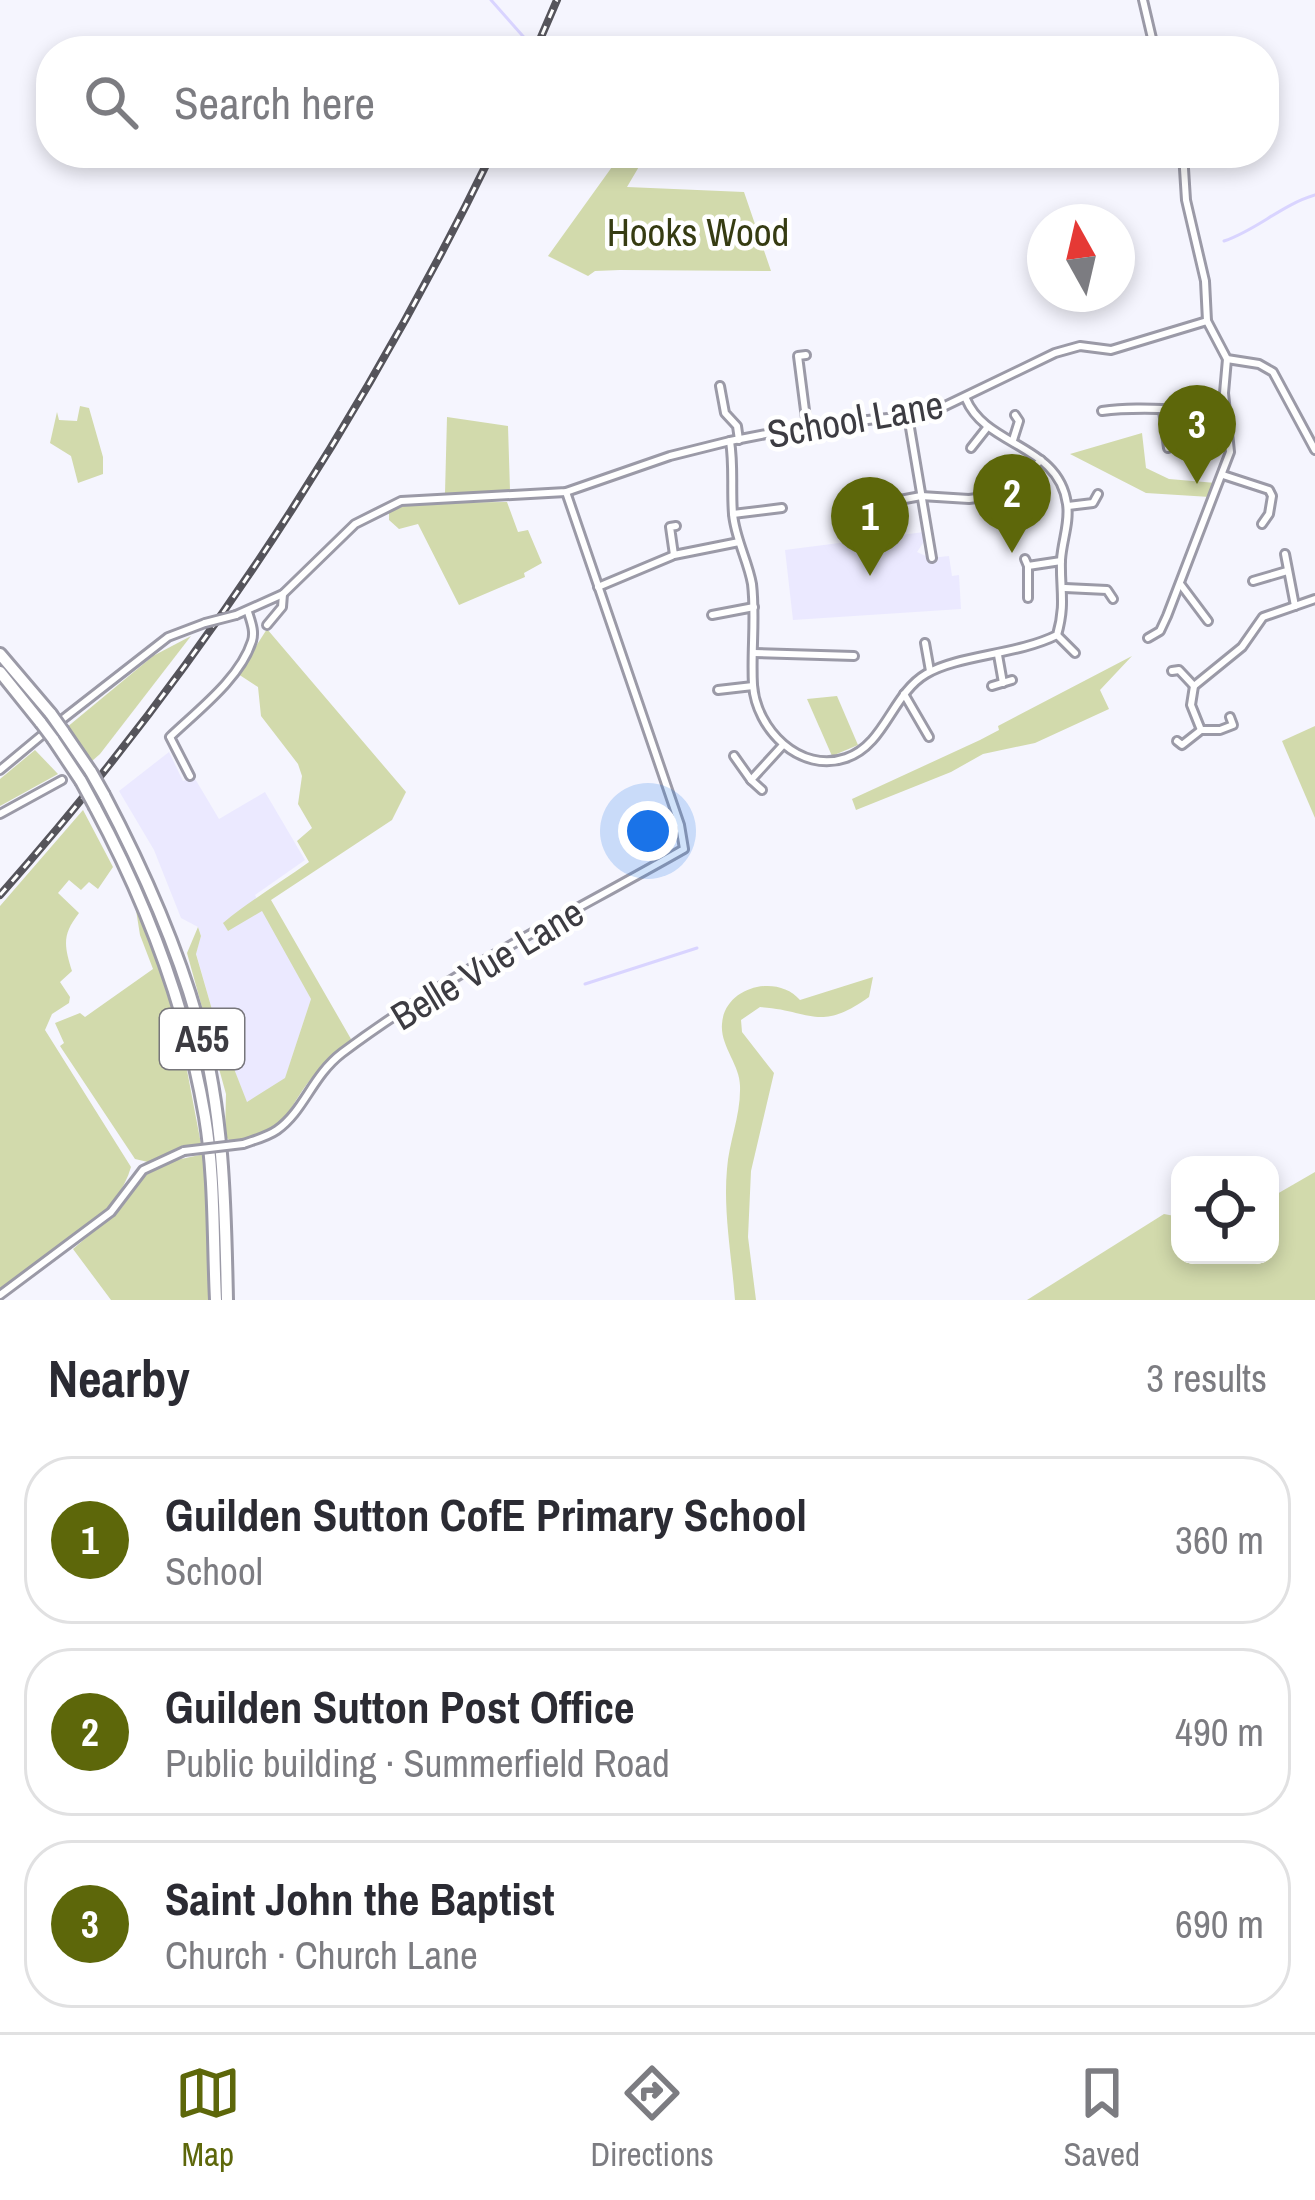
<!DOCTYPE html>
<html lang="en">
<head>
<meta charset="utf-8">
<style>
  :root { --surface:#fff; --page:#f7f7f7; --text:#2b2b33; --muted:#7c7c81; --line:#e1e1e2; --accent:#5d670a }
  body { margin:0; font-family:"Archivo Narrow",sans-serif; background:var(--page); color:var(--text) }
  .controls { position:absolute; right:36px; bottom:36px; display:grid; overflow:hidden; border-radius:24px; box-shadow:0 6px 18px #0003 }
  .controls button { width:108px; height:108px; display:grid; place-items:center; padding:0; border:0; border-bottom:3px solid var(--line); background:var(--surface); color:var(--text); font:60px sans-serif }
  .compass { position:absolute; left:1027px; top:204px; width:108px; height:108px; border-radius:50%; background:var(--surface); box-shadow:0 6px 18px #0003; rotate:352deg }
  .you { position:absolute; left:648px; top:831px; width:42px; height:42px; margin:-30px; border:9px solid #fff; border-radius:50%; background:#1a73e8; box-shadow:0 0 0 18px #1a73e833 }
  .badge { display:grid; place-items:center; width:78px; height:78px; border-radius:50%; background:var(--accent); color:#fff; font-size:39px; font-weight:700 }
  .pin { position:absolute; translate:-50% -99px; filter:drop-shadow(0 3px 6px #0008) }
  .pin::after { content:''; position:absolute; top:63px; width:42px; height:36px; background:inherit; clip-path:polygon(0 0,100% 0,50% 100%) }
  .list { margin:0; padding:0; list-style:none }
  h2 { display:flex; justify-content:space-between; align-items:center; height:156px; margin:0; padding:0 48px; font-size:51px }
  h2 small { font-size:39px; font-weight:400; color:var(--muted) }
  .list li { display:grid; grid-template-columns:78px 1fr auto; gap:36px; align-items:center; box-sizing:border-box; height:168px; margin:0 24px 24px; padding:0 24px; border:3px solid var(--line); border-radius:48px }
  .list b { display:block; font-size:45px; white-space:nowrap }
  .list p { margin:0; font-size:39px; white-space:nowrap; color:var(--muted) }
  .list em { font-size:39px; font-style:normal; color:var(--muted) }
  .icon { flex:none; width:66px; height:66px; fill:none; stroke:currentColor; stroke-width:2; stroke-linecap:round; stroke-linejoin:round }
  .map { position:relative; flex:none; width:1315px; height:1300px; overflow:hidden }
  .search { position:absolute; background:var(--surface); box-shadow:0 6px 18px #0003; left:36px; right:36px; top:36px; height:132px; display:flex; align-items:center; gap:30px; box-sizing:border-box; padding:0 42px; border-radius:48px; color:var(--muted); font-size:45px }
  .sheet { height:732px; background:var(--surface) }
  nav { display:flex; justify-content:space-around; align-items:center; box-sizing:border-box; height:168px; border-top:3px solid var(--line); background:var(--surface); font-size:33px; color:var(--muted) }
  nav a { display:grid; justify-items:center; gap:6px }
  nav .on { color:var(--accent) }
  .map>svg:first-child { display:block }
  .built { fill:#ebe9ff }
  .green { fill:#d2daac }
  .lines { fill:none; stroke-linecap:round; stroke-linejoin:round }
  .stream { stroke:#d9d4ff; stroke-width:3 }
  .minor-casing { stroke:#9b9aa7; stroke-width:12 }
  .highway-casing { stroke:#9b9aa7; stroke-width:16 }
  .minor { stroke:#fff; stroke-width:6 }
  .highway { stroke:#fff; stroke-width:10 }
  .rail-casing { stroke:#55545b; stroke-width:8 }
  .rail { stroke:#fff; stroke-width:3; stroke-dasharray:9; stroke-linecap:butt }
  .minor-bridge-casing { stroke:#9b9aa7; stroke-width:12; stroke-linecap:butt }
  .highway-bridge-casing { stroke:#9b9aa7; stroke-width:16; stroke-linecap:butt }
  .minor-bridge { stroke:#fff; stroke-width:6 }
  .highway-bridge { stroke:#fff; stroke-width:10 }
  .labels { text-anchor:middle; dominant-baseline:central; stroke-width:9; stroke-linejoin:round; paint-order:stroke }
  .shield { fill:#fff; stroke:#77767b; stroke-width:3 }
  .shield-label { font-size:36px; font-weight:bold; fill:#3d3c42 }
  .park-label { font-size:39px; fill:#363c12; stroke:#fff }
  .street-label { font-size:39px; fill:#3d3c42; stroke:#fff }
</style>
</head>
<body>
<div class="map">
<svg width="1315" height="1300" viewBox="0 0 1315 1300">
  <rect width="100%" height="100%" fill="#f5f5fe"/>
  <!-- built -->
  <g class="built">
    <path d="M924,532L925,540L917,552L930,558L949,556L952,576L959,575L961,609L793,620L785,550Z"/>
    <path d="M169,752L183,781L194,777L219,819L265,792L305,860L255,895L311,999L285,1079L247,1103L215,1020L196,953L201,936L198,927L181,918L154,850L119,791Z"/>
  </g>
  <!-- green -->
  <g class="green">
    <path d="M622,153H647L627,187L744,192L771,271L620,270L595,271L588,276L548,256Z"/>
    <path d="M80,406L89,408L103,457V474L78,483L71,456L50,443L57,412L59,420L77,421Z"/>
    <path d="M447,417L508,426L510,491L445,493Z"/>
    <path d="M1142,433L1146,468L1169,479L1216,483L1210,497L1146,493L1070,454Z"/>
    <path d="M507,502L518,532L528,530L542,563L524,573L525,577L459,605L418,524L399,529L389,520V511L414,503Z"/>
    <path d="M267,629L406,792L392,820L271,900L351,1039C341,1053 327,1060 316,1073C283,1110 292,1134 230,1141L225,1136L226,1094L187,953L198,927L201,936L196,954L215,1020L247,1102L285,1078L311,999L262,911L228,931L223,923C251,900 280,883 309,862L297,841L312,828L298,804L302,776L298,764L261,716L258,687L238,674Z"/>
    <path d="M191,636L100,754L92,761L66,728L153,656Z"/>
    <path d="M1132,656L1100,690L1109,709L1035,743L983,754L951,772L856,810L852,799L980,740L999,730L998,726Z"/>
    <path d="M837,696L858,745L832,756L807,699Z"/>
    <path d="M1315,726V818L1282,741Z"/>
    <path d="M35,750L58,774L0,806V779Z"/>
    <path d="M83,810L113,867L98,889L89,882L81,890L69,880L58,893L79,913C62,935 64,945 72,971L60,982L70,997L69,1003L52,1014L45,1030L131,1167C115,1223 45,1258 0,1289V906Z"/>
    <path d="M140,908L175,1007L201,1144L148,1162L135,1159L60,1046L64,1043L55,1023L80,1013L85,1017L153,969L140,935L136,910Z"/>
    <path d="M873,977L869,997C819,1033 811,1010 760,1007L741,1020L742,1032L774,1073L751,1171L748,1237L756,1300H735C732,1258 723,1212 727,1169C729,1141 741,1115 740,1086C740,1065 720,1046 722,1024C724,987 777,973 800,1000Z"/>
    <path d="M204,1154L210,1300H111L73,1249L122,1207L146,1173L163,1163Z"/>
    <path d="M1315,1172V1300H1027L1164,1214L1180,1217V1255H1270V1198Z"/>
  </g>
  <g class="lines">
    <!-- stream -->
    <g class="stream">
      <path d="M491,0L529,43"/>
      <path d="M1224,241C1257,230 1281,205 1315,195"/>
      <path d="M585,984L697,948"/>
    </g>
    <!-- minor casing -->
    <g class="minor-casing">
      <g id="minor">
        <path d="M1143,0L1155,51"/>
        <path d="M1183,153L1186,200L1205,281L1207,321L1227,359L1259,364L1273,372L1315,450"/>
        <path d="M806,355L798,356L807,426"/>
        <path d="M720,386L725,413L737,426L739,440"/>
        <path d="M1102,411C1143,405 1183,412 1224,409"/>
        <path d="M1163,411L1168,448"/>
        <path d="M908,416L932,558"/>
        <path d="M1013,440L1019,421L1015,415"/>
        <path d="M730,441C734,466 731,489 733,514C735,538 748,561 752,584C756,618 751,651 753,685C756,729 800,774 846,758C885,745 892,694 926,674C958,655 1017,655 1057,635C1066,604 1060,589 1061,560C1062,541 1070,523 1067,504C1059,444 986,447 966,399"/>
        <path d="M971,448L986,429"/>
        <path d="M1223,475L1269,490L1272,496L1269,514L1262,524"/>
        <path d="M1068,506L1093,503L1098,494"/>
        <path d="M852,509L921,496L969,499L1007,494L1041,460"/>
        <path d="M733,514L782,508"/>
        <path d="M676,526L670,527L674,555L739,542"/>
        <path d="M1285,554L1295,606"/>
        <path d="M1025,559L1028,566L1061,561"/>
        <path d="M1253,581L1287,571"/>
        <path d="M1181,585L1208,621"/>
        <path d="M598,587L672,556"/>
        <path d="M1065,588L1107,590L1113,599"/>
        <path d="M1028,598V566"/>
        <path d="M236,615L283,594L355,524L401,501L566,492L670,456L730,441L807,426L908,416L943,407L1055,353L1080,346L1111,350L1207,321"/>
        <path d="M712,615L754,607"/>
        <path d="M267,625L282,607L283,594"/>
        <path d="M1057,635L1075,653"/>
        <path d="M1148,638L1160,631L1167,616L1230,452L1224,393L1227,359"/>
        <path d="M925,643L930,671"/>
        <path d="M754,653L854,656"/>
        <path d="M998,655L1003,683"/>
        <path d="M1172,671L1179,670L1194,686"/>
        <path d="M992,686L1012,680"/>
        <path d="M718,690L753,686"/>
        <path d="M904,694L929,737"/>
        <path d="M59,722L168,637L205,623"/>
        <path d="M1201,730L1191,705L1194,686L1242,647L1263,617L1315,599"/>
        <path d="M1177,741L1182,745L1201,730H1220L1233,725L1230,717"/>
        <path d="M734,756L751,780"/>
        <path d="M0,770L48,730"/>
        <path d="M190,776L170,737C197,711 240,679 252,641C255,631 251,622 248,612"/>
        <path d="M762,790L751,780L783,745"/>
        <path d="M0,814L62,780"/>
        <path d="M243,1144C254,1140 267,1137 277,1130C304,1111 312,1076 342,1053C447,974 570,914 684,849L680,825L566,492"/>
        <path d="M0,1295L111,1212L143,1170L184,1151"/>
      </g>
    </g>
    <!-- highway casing -->
    <g class="highway-casing">
      <g id="highway">
        <path d="M0,654L51,714"/>
        <path d="M0,672L41,723"/>
        <path d="M63,731L91,772"/>
        <path d="M53,739L81,781"/>
        <path d="M104,795C143,869 177,945 199,1025C224,1114 225,1209 227,1300"/>
        <path d="M95,807C148,906 186,1006 205,1117C215,1177 213,1239 216,1300"/>
      </g>
    </g>
    <!-- minor -->
    <use href="#minor" class="minor"/>
    <!-- highway -->
    <use href="#highway" class="highway"/>
    <!-- rail casing -->
    <g class="rail-casing">
      <g id="rail">
        <path d="M535,51L557,0"/>
        <path d="M0,895C199,671 361,422 492,153"/>
      </g>
    </g>
    <!-- rail -->
    <use href="#rail" class="rail"/>
    <!-- minor-bridge casing -->
    <g class="minor-bridge-casing">
      <g id="minor-bridge">
        <path d="M205,623L236,615"/>
        <path d="M184,1151L243,1144"/>
      </g>
    </g>
    <!-- highway-bridge casing -->
    <g class="highway-bridge-casing">
      <g id="highway-bridge">
        <path d="M51,714L63,731"/>
        <path d="M41,723L53,739"/>
        <path d="M91,772L104,795"/>
        <path d="M81,781L95,807"/>
      </g>
    </g>
    <!-- minor-bridge -->
    <use href="#minor-bridge" class="minor-bridge"/>
    <!-- highway-bridge -->
    <use href="#highway-bridge" class="highway-bridge"/>
  </g>
  <g class="labels">
    <!-- shield labels -->
    <rect class="shield" x="160" y="1009" width="84" height="60" rx="9"/>
    <g class="shield-label">
      <text x="202" y="1039">A55</text>
    </g>
    <!-- park labels -->
    <g class="park-label">
      <text x="698" y="232">Hooks Wood</text>
    </g>
    <!-- street labels -->
    <g class="street-label">
      <text transform="translate(855 419) rotate(-10)">School Lane</text>
      <text transform="translate(487 964) rotate(-31)">Belle Vue Lane</text>
    </g>
  </g>
</svg>
<div class="controls">
<button><svg class="icon" aria-label="locate" viewBox="0 0 24 24"><circle cx="12" cy="12" r="6"/><path d="M12 2v4M12 18v4M2 12h4M18 12h4"/></svg></button>
</div>
<svg class="compass" viewBox="-18 -18 36 36"><path d="M0-13l5 13h-10z" fill="#e53935"/><path d="M0 13l5-13h-10z" fill="#7c7c81"/></svg>
<div class="you"></div>
<div class="pin badge" style="left:870px;top:576px">1</div>
<div class="pin badge" style="left:1012px;top:553px">2</div>
<div class="pin badge" style="left:1197px;top:484px">3</div>
<div class="search"><svg class="icon" aria-label="search" viewBox="0 0 24 24"><circle cx="10" cy="10" r="6"/><path d="M15 15l6 6"/></svg>Search here</div>
</div>
<section class="sheet">
<h2>Nearby<small>3 results</small></h2>
<ul class="list">
<li><span class="badge">1</span><div><b>Guilden Sutton CofE Primary School</b><p>School</p></div><em>360 m</em></li>
<li><span class="badge">2</span><div><b>Guilden Sutton Post Office</b><p>Public building · Summerfield Road</p></div><em>490 m</em></li>
<li><span class="badge">3</span><div><b>Saint John the Baptist</b><p>Church · Church Lane</p></div><em>690 m</em></li>
</ul>
</section>
<nav>
<a class="on"><svg class="icon" aria-label="map" viewBox="0 0 24 24"><path d="M3 6l6-2 6 2 6-2v14l-6 2-6-2-6 2zM9 4v14M15 6v14"/></svg>Map</a>
<a><svg class="icon" aria-label="directions" viewBox="0 0 24 24"><path d="M12 3l9 9-9 9-9-9zM9 14v-3h6M13 9l2 2-2 2"/></svg>Directions</a>
<a><svg class="icon" aria-label="saved" viewBox="0 0 24 24"><path d="M7 4h10v16l-5-4-5 4z"/></svg>Saved</a>
</nav>
</body>
</html>
